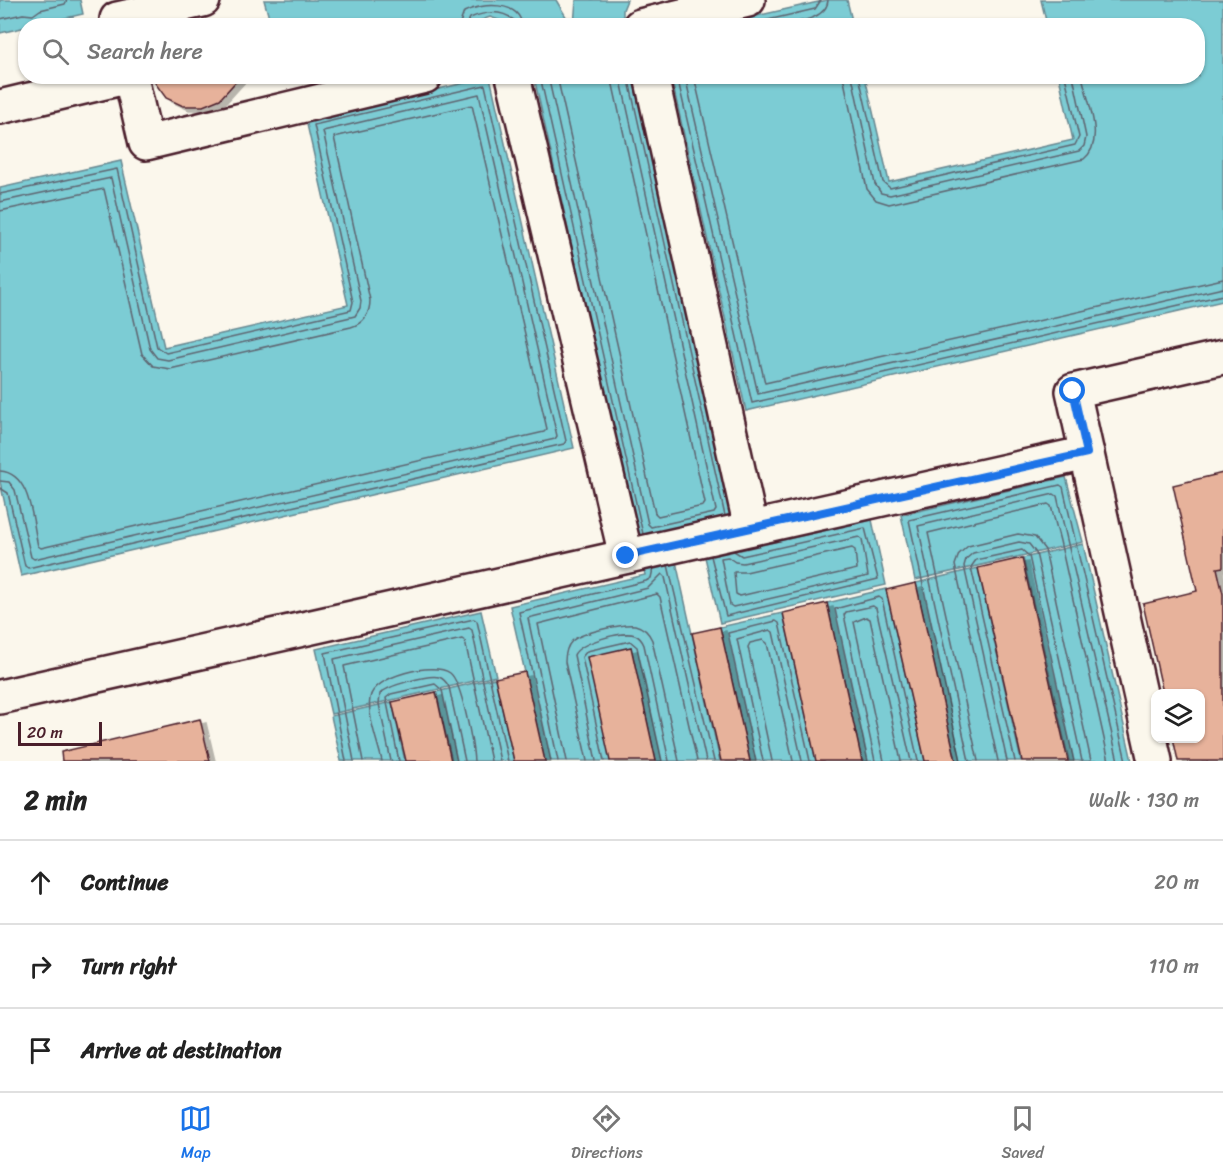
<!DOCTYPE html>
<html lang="en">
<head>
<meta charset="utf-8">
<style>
  :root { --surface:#fff; --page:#f2f2f2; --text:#222; --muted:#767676; --line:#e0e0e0; --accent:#1a73e8 }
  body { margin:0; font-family:Sriracha,sans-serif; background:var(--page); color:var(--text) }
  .controls { position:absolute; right:18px; bottom:18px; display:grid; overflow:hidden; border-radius:12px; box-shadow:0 2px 4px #0004 }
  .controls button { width:54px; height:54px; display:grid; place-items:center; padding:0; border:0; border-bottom:2px solid var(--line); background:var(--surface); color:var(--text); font:30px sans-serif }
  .scale { position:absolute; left:18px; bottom:15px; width:84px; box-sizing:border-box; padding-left:6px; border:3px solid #4a1f2b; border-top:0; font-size:16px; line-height:21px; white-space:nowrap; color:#4a1f2b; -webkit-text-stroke:4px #fbf7ec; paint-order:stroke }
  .stop { position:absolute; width:18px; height:18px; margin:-14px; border:4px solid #1a73e8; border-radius:50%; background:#fff }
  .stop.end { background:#1a73e8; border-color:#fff; box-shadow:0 2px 6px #0008 }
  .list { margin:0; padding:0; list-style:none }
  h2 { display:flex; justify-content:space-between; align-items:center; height:78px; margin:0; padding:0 24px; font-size:26px }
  h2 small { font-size:20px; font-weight:400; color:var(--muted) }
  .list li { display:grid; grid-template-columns:39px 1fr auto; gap:18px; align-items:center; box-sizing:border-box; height:84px; padding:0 24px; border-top:2px solid var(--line) }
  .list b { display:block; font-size:22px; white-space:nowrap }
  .list em { font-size:20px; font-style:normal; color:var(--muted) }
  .icon { flex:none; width:33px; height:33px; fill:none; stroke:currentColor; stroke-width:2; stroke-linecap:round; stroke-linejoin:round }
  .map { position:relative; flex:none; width:1223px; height:761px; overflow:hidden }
  .search { position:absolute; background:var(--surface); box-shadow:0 2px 4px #0004; left:18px; right:18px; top:18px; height:66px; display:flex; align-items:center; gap:15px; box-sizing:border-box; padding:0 21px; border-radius:24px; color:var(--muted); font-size:22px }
  .sheet { height:330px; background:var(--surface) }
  nav { display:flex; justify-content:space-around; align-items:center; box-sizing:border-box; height:84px; border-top:2px solid var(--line); background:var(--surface); font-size:16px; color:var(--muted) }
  nav a { display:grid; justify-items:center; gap:3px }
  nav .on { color:var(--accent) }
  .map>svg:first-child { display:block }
  .water { fill:#7bccd4; stroke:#678790; stroke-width:1.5 }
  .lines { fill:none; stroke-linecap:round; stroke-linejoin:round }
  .shore { stroke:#5e646f; stroke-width:1.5 }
  .building { fill:#e7b29b; stroke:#4a1f2b; stroke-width:1.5; filter:url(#shadow) }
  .minor-casing { stroke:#4a1f2b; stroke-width:38 }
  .minor { stroke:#fbf7ec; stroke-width:33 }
  .route { stroke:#1a73e8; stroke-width:8 }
</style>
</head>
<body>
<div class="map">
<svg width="1223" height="761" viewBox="0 0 1223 761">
  <defs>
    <filter id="shadow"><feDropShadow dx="6" dy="4" stdDeviation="0" flood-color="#0004"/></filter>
  </defs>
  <rect width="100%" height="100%" fill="#fbf7ec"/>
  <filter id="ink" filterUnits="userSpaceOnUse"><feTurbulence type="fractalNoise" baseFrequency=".0167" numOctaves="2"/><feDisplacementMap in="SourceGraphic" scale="12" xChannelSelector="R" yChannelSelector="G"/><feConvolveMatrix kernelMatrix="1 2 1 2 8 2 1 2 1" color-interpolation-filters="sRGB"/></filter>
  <g filter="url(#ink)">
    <!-- water -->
    <g class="water">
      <path d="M0,0H80L83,14L0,33Z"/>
      <path d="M264,0H556L571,25H513L490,17L466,26L271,25Z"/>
      <path d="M576,0H627L623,10V25H574Z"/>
      <path d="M827,0H847L853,25H716Z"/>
      <path d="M1041,0H1223V301L746,411L671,77H865L889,182L1073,140L1059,77L1198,76V26L1047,25Z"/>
      <path d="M490,77L574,448L21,576L0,482V188L121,161L164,347L348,305L306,120Z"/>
      <path d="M534,77H633L733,522L638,543Z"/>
      <path d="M1066,477L1083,542L915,580L901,515Z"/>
      <path d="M872,520L886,585L720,623L703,548L737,541L740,550Z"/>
      <path d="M1083,544L1132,761H1069L1023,558Z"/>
      <path d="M675,557L720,761H656L631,647L610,761H545L510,606L645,575L643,565Z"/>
      <path d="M978,568L1021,761H956L916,583Z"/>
      <path d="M886,589L925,761H862L827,603Z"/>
      <path d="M481,611L496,676L331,714L316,649Z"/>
      <path d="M783,613L816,761H750L720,627Z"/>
      <path d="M495,678L514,761H452L436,692Z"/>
      <path d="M392,702L405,761H341L331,716Z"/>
    </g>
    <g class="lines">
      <!-- shore -->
      <g class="shore">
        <path d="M0,19L23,14L33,15L40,10L65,4L67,0"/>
        <path d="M459,26L464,12C481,3 520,0 522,26"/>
        <path d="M466,26L470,18C485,12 500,9 514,20L515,26"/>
        <path d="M742,26L815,9L821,0"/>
        <path d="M776,26C792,22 827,21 828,0"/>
        <path d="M540,76L643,534"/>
        <path d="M548,76L648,524L651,527L714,513L716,510L620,76"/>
        <path d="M557,76L655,513L658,516L703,506L705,503L611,76"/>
        <path d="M628,76L725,516"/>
        <path d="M677,76L752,403L1223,295"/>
        <path d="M685,76L758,394L1223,288"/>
        <path d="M694,76L765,383L1223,279"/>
        <path d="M843,76L867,189L876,200L889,204L1084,159C1106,141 1087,100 1082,76"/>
        <path d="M852,76L875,184L881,193L890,195L1079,151L1084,146L1086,137L1073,76"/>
        <path d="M859,76L883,182L890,188L1075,145L1079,137L1065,76"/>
        <path d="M0,194L117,169L157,347L166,353L351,310L353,302L314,125L485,85L566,441L564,444L28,568L25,566L8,493L0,488"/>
        <path d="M0,202L111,178L150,349L157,358L168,360L355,316L360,308L361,301L323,131L479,94L557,436L555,439L34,559L31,557L15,490L9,482L0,481"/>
        <path d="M0,211L104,189L142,354L153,366L170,369L351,327C364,323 370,313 370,300L334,137L472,105L547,429L544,432L41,548L38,546C32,522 32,473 0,471"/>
        <path d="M859,537L862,539L868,576L733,607L730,605L721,558L728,557L735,562L743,563Z"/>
        <path d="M852,548L855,550L857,569L740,596L736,594L734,572H746Z"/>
        <path d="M711,556L726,616L878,579L865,528L742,556L734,551"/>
        <path d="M668,565L714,761"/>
        <path d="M346,761L325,653L474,619L477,621L508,761"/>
        <path d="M354,761L334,659L469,628L472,630L500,761"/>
        <path d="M363,761L344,666L462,639L465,641L491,761"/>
        <path d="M382,761C378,743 367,716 370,698C373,676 434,661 450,673C462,682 473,745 474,761"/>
        <path d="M391,761L379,704L380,694C386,686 429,674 439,677C444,679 447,683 449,687L465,761"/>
        <path d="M399,761L386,698L391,694L435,684L442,690L457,761"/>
        <path d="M551,761L519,612L646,581L651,578L653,569"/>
        <path d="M558,761L528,618L648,588L662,574L665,577L706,761"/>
        <path d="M567,761L538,624L657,594L660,597L697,761"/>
        <path d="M587,761L565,662C565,654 566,647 572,641C580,633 624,623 635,625C643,627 649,633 652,640L679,761"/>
        <path d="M596,761L574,655C579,643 623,630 635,635C640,637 642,640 644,645L669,761"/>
        <path d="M604,761L582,657L587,651L630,641L637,647L662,761"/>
        <path d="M756,761L728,633L776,621L779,623L810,761"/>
        <path d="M763,761L737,639L770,630L773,632L802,761"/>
        <path d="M772,761L748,647L750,643L763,640L767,643L793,761"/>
        <path d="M868,761L835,609L879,597L882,599L918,761"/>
        <path d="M875,761L844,615L846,612L873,606L876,608L911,761"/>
        <path d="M884,761L854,622L866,617L870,619L901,761"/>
        <path d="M961,761L909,520L1060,485L1063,487L1126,761"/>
        <path d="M969,761L918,526L1054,494L1057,496L1118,761"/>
        <path d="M978,761L928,533L1048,504L1051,506L1060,541L1109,761"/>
        <path d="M998,761L955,565L959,554L968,546L1018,534L1035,537L1045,550L1091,761"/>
        <path d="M1007,761L964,566L966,559L973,553L1019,542L1029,544L1036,553L1082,761"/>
        <path d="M1015,761L971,567L976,560L1022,550L1029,556L1074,761"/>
      </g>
    </g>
    <!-- building -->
    <g class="building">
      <path d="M150,76H241L220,99L203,106H183L166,98Z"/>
      <path d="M1223,473V567L1217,568L1223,594V761H1178L1173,738H1200V693H1163L1143,604L1197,591L1173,485Z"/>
      <path d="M1022,558L1068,761H1022L978,568Z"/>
      <path d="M916,583L956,761H925L886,590Z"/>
      <path d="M827,603L862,761H816L783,613Z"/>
      <path d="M720,627L750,761H721L692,633Z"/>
      <path d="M631,647L656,761H610L587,657Z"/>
      <path d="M525,672L545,761H514L495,678Z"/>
      <path d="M436,692L451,761H406L392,702Z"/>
      <path d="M200,719L210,761H62L61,752Z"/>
    </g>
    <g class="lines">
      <!-- minor casing -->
      <g class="minor-casing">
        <g id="minor">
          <path d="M119,26L117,19L203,0"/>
          <path d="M640,26L748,0"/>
          <path d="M513,76L626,556"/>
          <path d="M651,76L751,528"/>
          <path d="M131,78L146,143L425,76"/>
          <path d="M0,107L130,76"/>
          <path d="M0,697L1087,453"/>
          <path d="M1155,761L1073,391L1223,357"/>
        </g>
      </g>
      <!-- minor -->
      <use href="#minor" class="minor"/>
    </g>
  </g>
  <g class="lines" filter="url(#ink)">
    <!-- route -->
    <path class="route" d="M626,556L1087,453L1073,391"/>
  </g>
</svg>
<div class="controls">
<button><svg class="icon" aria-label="layers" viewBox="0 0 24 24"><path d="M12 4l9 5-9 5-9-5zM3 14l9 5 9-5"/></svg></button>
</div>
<div class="scale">20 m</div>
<div class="stop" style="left:1073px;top:391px"></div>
<div class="stop end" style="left:626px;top:556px"></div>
<div class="search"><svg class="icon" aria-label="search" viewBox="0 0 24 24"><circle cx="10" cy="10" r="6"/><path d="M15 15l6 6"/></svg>Search here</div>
</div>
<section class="sheet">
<h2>2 min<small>Walk · 130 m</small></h2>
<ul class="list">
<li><svg class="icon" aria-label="ahead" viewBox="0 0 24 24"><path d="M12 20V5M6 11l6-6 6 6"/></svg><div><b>Continue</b></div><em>20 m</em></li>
<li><svg class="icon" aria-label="right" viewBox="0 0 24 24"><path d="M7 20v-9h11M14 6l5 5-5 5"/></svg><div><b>Turn right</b></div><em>110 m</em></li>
<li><svg class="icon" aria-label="arrive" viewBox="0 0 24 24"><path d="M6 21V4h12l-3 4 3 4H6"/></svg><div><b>Arrive at destination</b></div></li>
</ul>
</section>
<nav>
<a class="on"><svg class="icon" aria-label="map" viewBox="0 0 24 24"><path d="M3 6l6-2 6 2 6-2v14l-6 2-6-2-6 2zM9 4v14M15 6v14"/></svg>Map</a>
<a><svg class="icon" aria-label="directions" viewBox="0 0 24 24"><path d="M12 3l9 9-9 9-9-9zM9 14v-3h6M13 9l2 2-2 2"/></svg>Directions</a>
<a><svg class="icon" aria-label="saved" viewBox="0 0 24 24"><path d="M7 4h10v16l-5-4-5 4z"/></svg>Saved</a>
</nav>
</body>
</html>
